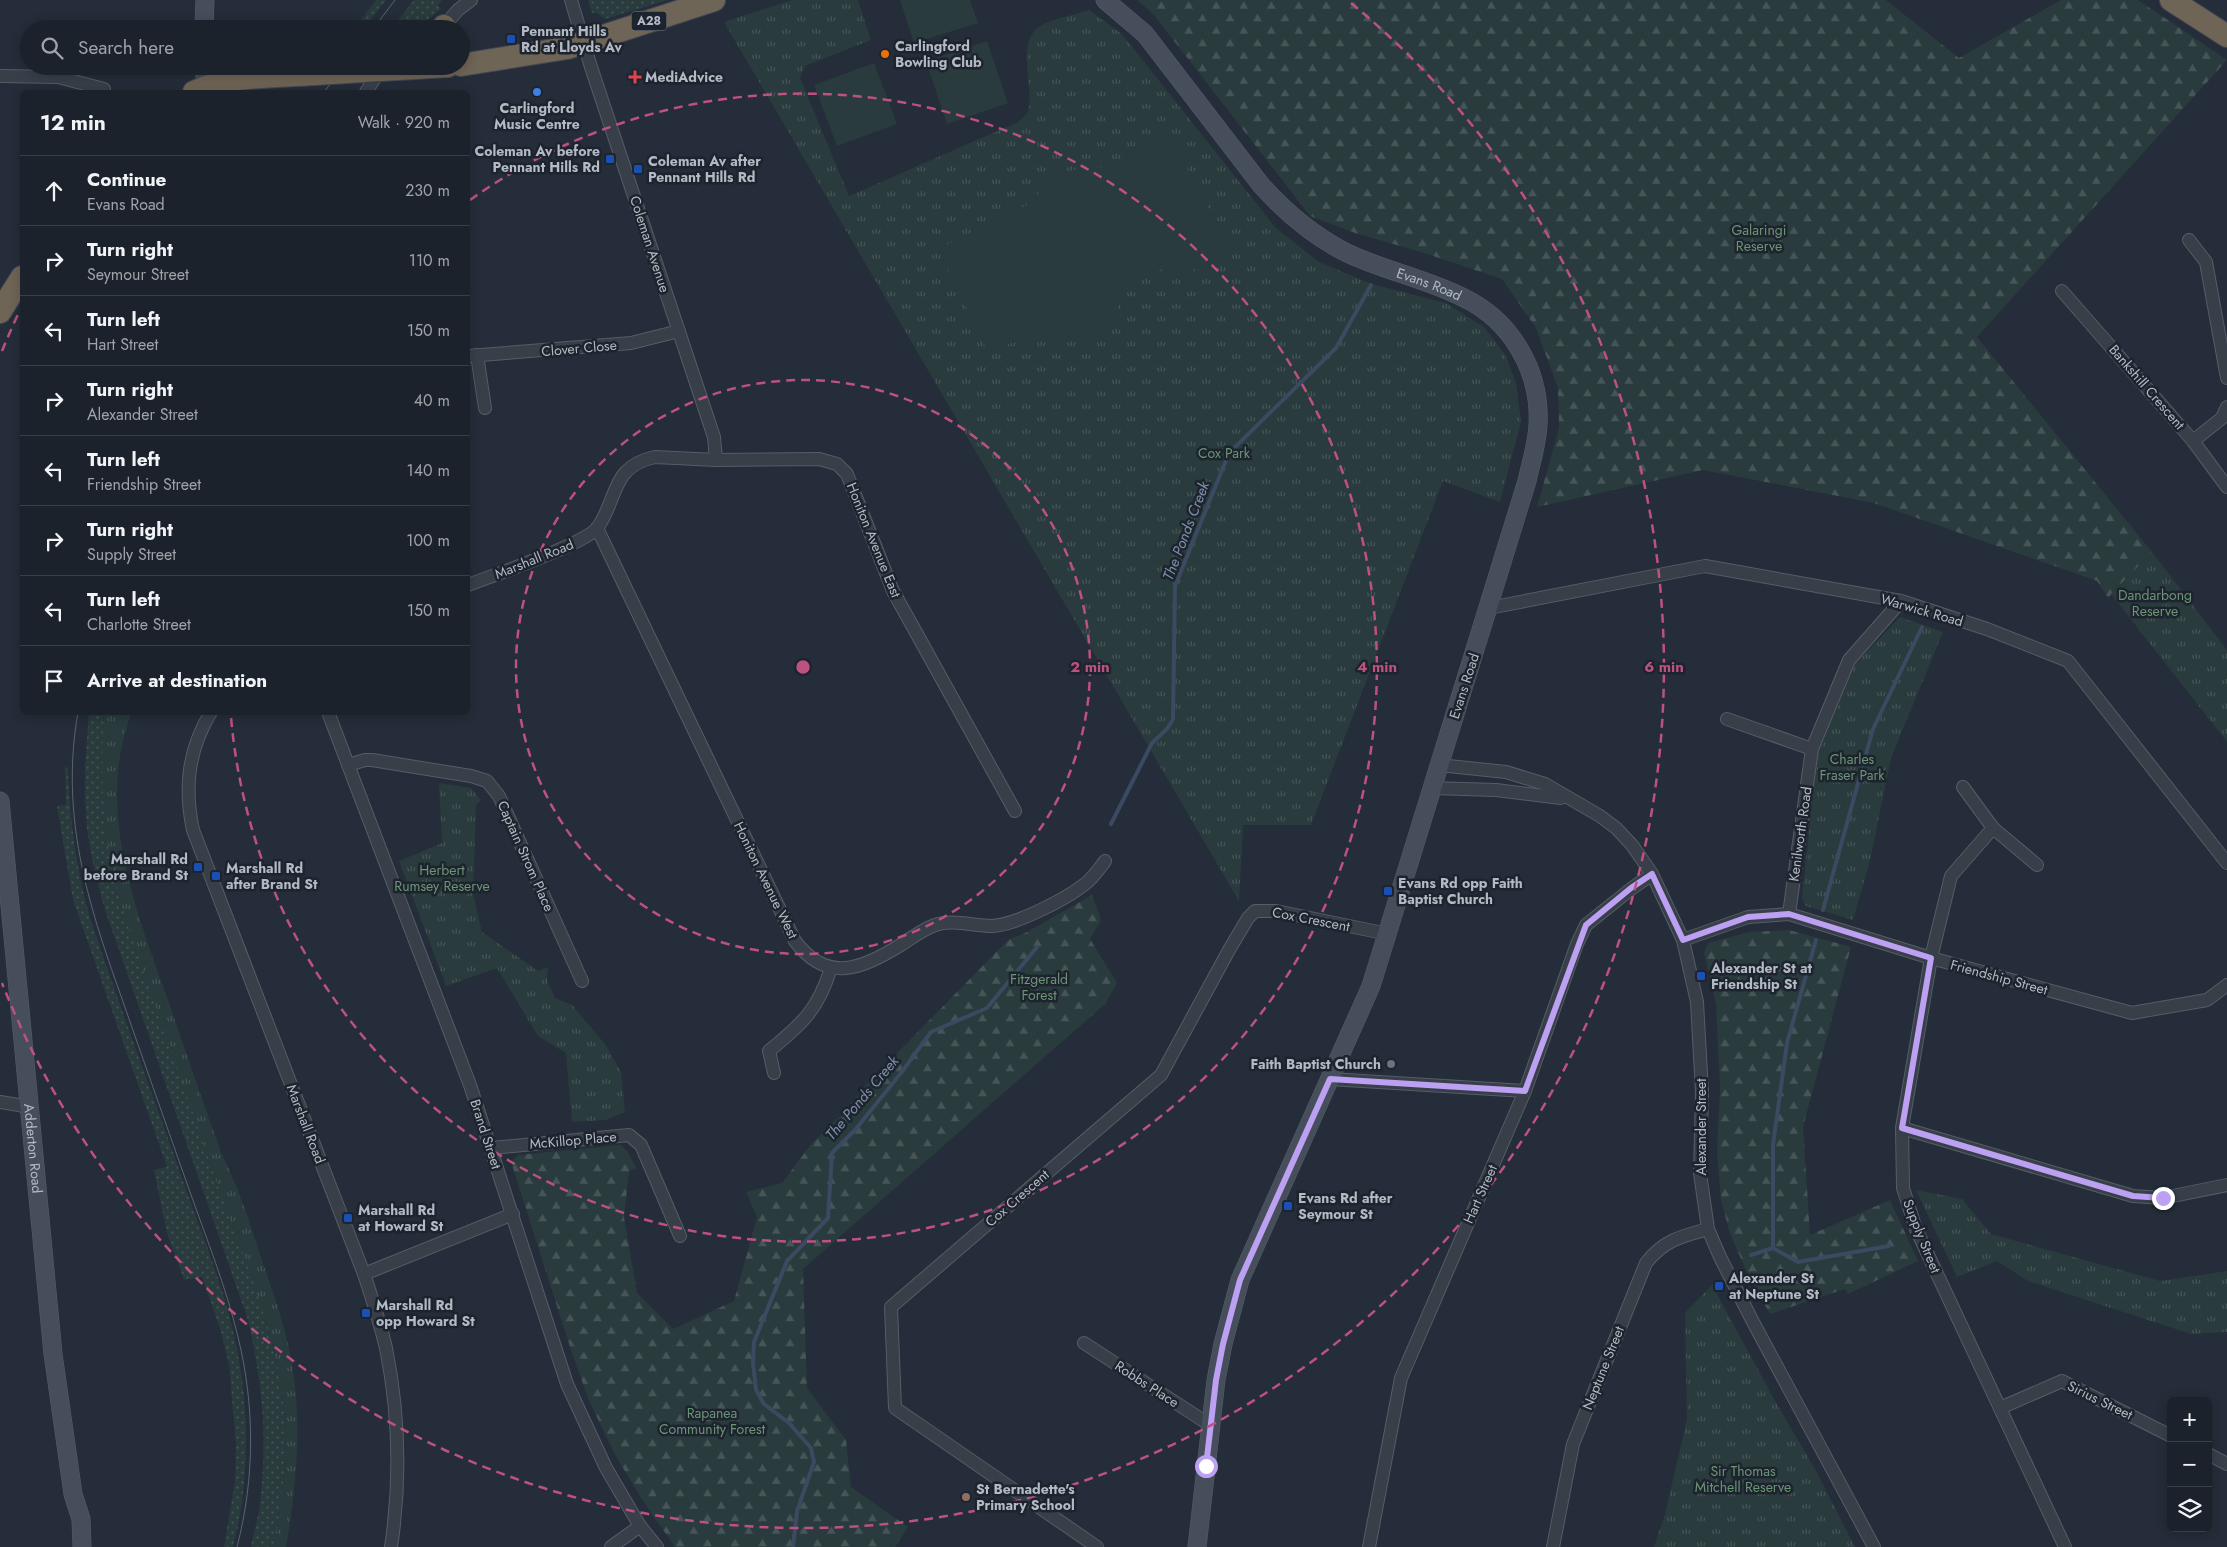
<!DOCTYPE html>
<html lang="en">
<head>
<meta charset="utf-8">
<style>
  :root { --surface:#1b222b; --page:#282f37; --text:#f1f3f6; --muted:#a0a4a9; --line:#393f47 }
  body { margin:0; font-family:Jost,sans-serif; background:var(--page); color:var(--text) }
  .controls { position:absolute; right:15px; bottom:15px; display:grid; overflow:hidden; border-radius:8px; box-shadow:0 2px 12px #0003 }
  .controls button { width:45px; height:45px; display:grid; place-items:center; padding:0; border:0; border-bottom:1px solid var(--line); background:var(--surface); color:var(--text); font:25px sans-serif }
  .stop { position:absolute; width:15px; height:15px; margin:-11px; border:4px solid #bca0f2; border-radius:50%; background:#fff }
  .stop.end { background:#bca0f2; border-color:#fff; box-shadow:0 1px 5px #0008 }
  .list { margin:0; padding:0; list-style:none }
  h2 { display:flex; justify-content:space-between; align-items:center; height:65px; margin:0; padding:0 20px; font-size:21px }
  h2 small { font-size:16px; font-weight:400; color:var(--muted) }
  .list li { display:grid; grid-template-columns:32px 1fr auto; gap:15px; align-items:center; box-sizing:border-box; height:70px; padding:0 20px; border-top:1px solid var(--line) }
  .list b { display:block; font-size:19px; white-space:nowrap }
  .list p { margin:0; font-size:16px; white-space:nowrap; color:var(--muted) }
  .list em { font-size:16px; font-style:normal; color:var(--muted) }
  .icon { flex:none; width:28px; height:28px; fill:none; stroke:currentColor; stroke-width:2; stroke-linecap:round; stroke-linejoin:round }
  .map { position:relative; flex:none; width:2227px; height:1547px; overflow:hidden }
  .search { position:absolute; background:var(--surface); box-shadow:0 2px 12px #0003; left:20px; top:20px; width:450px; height:55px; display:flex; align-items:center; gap:12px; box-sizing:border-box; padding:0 18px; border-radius:28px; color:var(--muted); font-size:19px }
  .panel { position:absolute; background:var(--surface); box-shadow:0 2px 12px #0003; left:20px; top:90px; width:450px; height:625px; border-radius:8px }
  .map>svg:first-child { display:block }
  .grass { fill:url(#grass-dots) }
  .forest { fill:url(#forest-firs) }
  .park { fill:url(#park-tufts) }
  .pitch { fill:#293b3c }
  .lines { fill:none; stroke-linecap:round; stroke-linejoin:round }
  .stream { stroke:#3b4a61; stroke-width:4 }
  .street-casing { stroke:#565d67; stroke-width:14 }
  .secondary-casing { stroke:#565d67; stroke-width:19 }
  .highway-casing { stroke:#434a54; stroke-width:24 }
  .street { stroke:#383f49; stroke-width:12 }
  .secondary { stroke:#464e5c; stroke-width:18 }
  .highway { stroke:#6f6556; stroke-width:22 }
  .tram { stroke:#5a6370; stroke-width:1 }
  .highway-bridge-casing { stroke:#434a54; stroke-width:24; stroke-linecap:butt }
  .highway-bridge { stroke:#6f6556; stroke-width:22 }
  .route { stroke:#bca0f2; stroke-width:6 }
  .ring { fill:none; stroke:#bd5180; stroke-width:2.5; stroke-dasharray:9 6 }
  .transit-dot { fill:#1a4fb4; stroke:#1d242e; stroke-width:2 }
  .food-dot { fill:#e8710a; stroke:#1d242e; stroke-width:2 }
  .health-dot { fill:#e0444e; stroke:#1d242e; stroke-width:2 }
  .shop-dot { fill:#3f7fe0; stroke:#1d242e; stroke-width:2 }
  .worship-dot { fill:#6b7280; stroke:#1d242e; stroke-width:2 }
  .education-dot { fill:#8d6e63; stroke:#1d242e; stroke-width:2 }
  .labels { text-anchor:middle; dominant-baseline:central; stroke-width:5; stroke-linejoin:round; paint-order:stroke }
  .shield { fill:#1d242e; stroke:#868d98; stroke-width:1 }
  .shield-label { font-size:12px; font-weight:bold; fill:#b3bac5 }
  .poi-label { font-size:14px; font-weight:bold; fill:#b3bac5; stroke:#1d242e; text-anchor:start }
  .park-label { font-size:14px; fill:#6c9476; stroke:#1d242e }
  .street-label { font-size:14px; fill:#b3bac5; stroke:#1d242e }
  .water-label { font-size:15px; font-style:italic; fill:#7d90aa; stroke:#1d242e }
  .centre { fill:#bd5180; stroke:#1d242e; stroke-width:2.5 }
  .ring-label { font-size:15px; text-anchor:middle; font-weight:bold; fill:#bd5180; stroke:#1d242e; stroke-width:5; stroke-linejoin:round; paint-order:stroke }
</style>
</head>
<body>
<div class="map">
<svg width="2227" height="1547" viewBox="0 0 2227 1547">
  <defs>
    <pattern id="grass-dots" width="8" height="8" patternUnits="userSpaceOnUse" patternTransform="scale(1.25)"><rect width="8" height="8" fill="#293b3c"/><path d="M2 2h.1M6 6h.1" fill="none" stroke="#465557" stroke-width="1.8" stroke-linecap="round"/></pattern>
    <pattern id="forest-firs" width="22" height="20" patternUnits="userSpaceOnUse" patternTransform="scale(1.25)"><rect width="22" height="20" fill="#293b3c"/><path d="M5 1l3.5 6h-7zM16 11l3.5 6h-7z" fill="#465557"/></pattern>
    <pattern id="park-tufts" width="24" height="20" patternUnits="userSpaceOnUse" patternTransform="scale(1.25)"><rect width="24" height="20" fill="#293b3c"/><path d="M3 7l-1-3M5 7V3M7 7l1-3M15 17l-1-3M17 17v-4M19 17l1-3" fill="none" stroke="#465557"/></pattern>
  </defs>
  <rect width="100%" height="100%" fill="#242d39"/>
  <!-- grass -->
  <g class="grass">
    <path d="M376,0H386L364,29H354Z"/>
    <path d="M414,0H442L438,6L441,9L416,29H391Z"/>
    <path d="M588,0H668L605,19L597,13H592Z"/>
    <path d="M89,713H104C102,769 103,813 112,869C144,966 177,1062 209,1159C232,1225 261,1291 276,1360C290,1420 287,1487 273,1547H251C254,1530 260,1512 261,1494C267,1431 262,1382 248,1320L104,907L94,869L87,830L85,800V765Z"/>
    <path d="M65,766L68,769C70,819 76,869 90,918C119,1004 151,1090 181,1175C200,1230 225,1288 236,1344C250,1411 250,1481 233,1547H224L235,1481L236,1445L229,1365L221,1332L202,1277L184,1280L167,1233L154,1170L167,1167L73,900L57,806L66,805Z"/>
  </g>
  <!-- forest -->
  <g class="forest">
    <path d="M1137,0H1886L1959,58L2061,0H2138L2227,60L1977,337L2152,552L2108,598L2097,581L1874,503L1703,470L1537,507L1559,428L1558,388L1536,328L1502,279L1421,252L1355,233L1310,216L1154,15Z"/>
    <path d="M1092,895L1101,920L1090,939L1117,983L1105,1004L803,1269L807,1388L846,1440L851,1487L908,1527L895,1547H675L641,1498L614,1453L588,1398L571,1350L511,1162L518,1155L620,1145L628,1152L636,1168L629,1171L624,1217L637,1293L673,1329L734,1301L757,1217L746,1192L782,1183L812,1143L838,1118L846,1113L862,1089L1008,940L1027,932Z"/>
    <path d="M1789,930L1851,947L1803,1127L1810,1235L1890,1200L1918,1261L1848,1294L1845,1289L1770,1314L1749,1277L1730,1234L1721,1200L1717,1152L1720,1088L1716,1004L1704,953L1708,943L1749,932Z"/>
  </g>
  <!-- park -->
  <g class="park">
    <path d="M792,0H858L871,40L805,66L800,78L849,196L1018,122C1023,118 1028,114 1029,108C1033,85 1016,41 1040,26C1054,18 1074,15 1089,10L1122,34L1276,228L1319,262L1372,284L1446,303L1484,327L1505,354L1516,383L1521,422L1500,502L1443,481L1311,825H1243L1239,901L724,22Z"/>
    <path d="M2152,552L2227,650V742L2111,594Z"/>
    <path d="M1900,617L1943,632L1891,758L1870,861L1853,920L1806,906L1802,898L1817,756L1855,664Z"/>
    <path d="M104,713H131C128,723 124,734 122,745C104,831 139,918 167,997C185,1050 203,1102 222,1155C238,1186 248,1218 259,1251C270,1285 283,1318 290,1353C303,1418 297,1483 286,1547H273C287,1487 290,1420 276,1359C262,1299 238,1242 217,1183C188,1097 157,1012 128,926C118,891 108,857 105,820C101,784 102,749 104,713Z"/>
    <path d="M439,783L471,788L481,800L476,805L473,894L482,932L538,971L548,967L547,981L555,998L572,1005L605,1044L621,1072L625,1112L606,1120L572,1122L566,1053L538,1036L497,968L446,986L399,861L442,843Z"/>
    <path d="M1916,1190L1962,1199L1991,1234L2160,1281L2227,1271V1332L2191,1334L2028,1281L1997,1261L1957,1277Z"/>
    <path d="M1713,1284L1718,1296L1774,1399L1816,1471L1855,1547H1654L1665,1514L1687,1419L1685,1313Z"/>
  </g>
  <!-- pitch -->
  <g class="pitch">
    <path d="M900,0H970L978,23L914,43Z"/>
    <path d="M987,41L1008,103L947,124L926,61Z"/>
    <path d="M874,63L897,124L837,146L814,85Z"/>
    <path d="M1170,136L1231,250L1170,282L1162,269L1124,288C1121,296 1119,306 1115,314C1098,344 1061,345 1035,331L989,354L938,249L1035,201C1042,183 1060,171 1079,169C1093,167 1095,171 1110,164L1112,168Z"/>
  </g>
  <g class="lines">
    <!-- stream -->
    <g class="stream">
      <path d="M1111,824L1152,743L1167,729L1173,719L1175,586L1229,453L1336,348L1371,285"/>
      <path d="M1823,910L1873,729L1922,627"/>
      <path d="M1773,1248L1798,1262L1889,1246"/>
      <path d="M1751,1255L1773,1248V1145L1787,1043L1816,940"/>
      <path d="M793,1547L797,1511L814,1462L811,1448L789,1423L764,1404L756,1390L753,1363L754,1342L787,1261L828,1218L832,1153L855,1130L901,1073L931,1032L987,1008L1037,947"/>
    </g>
    <!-- street casing -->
    <g class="street-casing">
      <g id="street">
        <path d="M571,0L591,67L714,437L716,460"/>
        <path d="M444,26L458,10L471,0"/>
        <path d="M0,76L58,77L104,89"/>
        <path d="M366,92L380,70"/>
        <path d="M2189,240L2206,262L2227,378"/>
        <path d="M2062,291L2193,441L2227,487"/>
        <path d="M477,355L485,408"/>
        <path d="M468,356L631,343L679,331"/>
        <path d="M2193,441L2222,418L2227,407"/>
        <path d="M597,528L795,941C827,984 863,969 902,944C912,938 923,929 935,925C953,919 973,926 992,926C1016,925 1066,899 1085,884C1093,878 1099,869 1105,861"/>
        <path d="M468,585C491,576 586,544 598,527C618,498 611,466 655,457L716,460L819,459L837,464L847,474L893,591L1015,811"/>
        <path d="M1489,608L1705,566L1901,601L1987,629L2068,661L2227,863"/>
        <path d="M211,712C188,750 184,788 193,830L364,1274C372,1298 380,1323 386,1348C399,1413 401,1481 391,1547"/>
        <path d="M328,712L470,1085L567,1384L606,1468L640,1526L657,1547"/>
        <path d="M1727,719L1812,749"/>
        <path d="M348,765L365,760H372L471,776L487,781L499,796L582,981"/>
        <path d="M1439,765L1506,772L1545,784L1600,816L1616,828L1632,845L1652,874L1683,940L1697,1002L1702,1092L1700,1173L1708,1229L1720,1257L1753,1322L1874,1547"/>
        <path d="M1963,787L1993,828L2037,865"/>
        <path d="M1432,788L1496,790L1561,798"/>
        <path d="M1993,828L1951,876L1931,958L1902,1128L1903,1188L1916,1229L2065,1547"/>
        <path d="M1789,914L1812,749L1849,660L1901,601"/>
        <path d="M1683,940L1748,917L1789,914L1931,958L2132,1013L2207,1000L2227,985"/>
        <path d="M774,1073L769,1051C802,1024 818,1010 831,968"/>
        <path d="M1330,1079L1525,1091"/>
        <path d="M0,1102L30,1107"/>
        <path d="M1902,1128L2133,1196L2163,1198L2227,1185"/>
        <path d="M492,1148L629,1135L641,1145L680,1236"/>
        <path d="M364,1274L513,1214"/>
        <path d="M1084,1343L1210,1425"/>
        <path d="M2000,1408L2062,1381L2171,1436"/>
        <path d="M2208,1454L2227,1464"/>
        <path d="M611,1547L640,1526"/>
        <path d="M1097,1547L895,1408L891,1307L1161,1075L1229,950L1248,918L1255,911H1276L1388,934"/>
        <path d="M1369,1547L1401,1378L1525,1091L1577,944L1586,925L1631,889L1652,874"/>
        <path d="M1553,1547L1573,1444L1646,1263C1664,1240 1682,1236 1708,1229"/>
      </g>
    </g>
    <!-- secondary casing -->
    <g class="secondary-casing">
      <g id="secondary">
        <path id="s1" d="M1105,0L1145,34L1261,185C1286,213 1313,236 1347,253C1385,271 1427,279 1464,298C1512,321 1541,372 1538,425C1537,444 1531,463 1527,481L1371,986L1240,1280L1223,1344L1216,1380L1197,1547"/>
        <path d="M204,29L205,0"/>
        <path d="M204,66L206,87"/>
        <path id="s2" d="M0,801L53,1354L73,1494L81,1519L82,1547"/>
      </g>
    </g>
    <!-- highway casing -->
    <g class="highway-casing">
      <g id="highway">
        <path d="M2171,0L2227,36"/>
        <path d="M442,29L444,26"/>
        <path d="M461,65L567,48L714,0"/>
        <path d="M363,71L448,66"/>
        <path d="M194,92C232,74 274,77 314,74"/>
        <path d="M0,312L22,277"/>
      </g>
    </g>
    <!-- street -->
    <use href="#street" class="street"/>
    <!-- secondary -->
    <use href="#secondary" class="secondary"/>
    <!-- highway -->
    <use href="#highway" class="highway"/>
    <!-- tram -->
    <g class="tram">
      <path d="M373,29L395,0"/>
      <path d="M324,92L344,66"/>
      <path d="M78,712C60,815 87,901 121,996C144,1062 167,1127 190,1192C207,1240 226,1287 238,1337C255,1406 255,1478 237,1547"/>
    </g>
    <!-- highway-bridge casing -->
    <g class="highway-bridge-casing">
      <path id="highway-bridge" d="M314,74L363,71"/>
    </g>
    <!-- highway-bridge -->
    <use href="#highway-bridge" class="highway-bridge"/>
  </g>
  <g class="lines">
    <!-- route -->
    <path class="route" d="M1206,1466L1216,1380L1223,1344L1240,1280L1330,1079L1525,1091L1586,925L1631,888L1652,874L1683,940L1748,917L1789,914L1931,958L1902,1128L2133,1196L2163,1198"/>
  </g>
  <!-- distance rings -->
  <g class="ring">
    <circle cx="803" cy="667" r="287"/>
    <path d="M470 200A574 574 0 1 1 231 717"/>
    <path d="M2 351A861 861 0 0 1 20 310M1351 3A861 861 0 1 1 2 983"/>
  </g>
  <!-- markers -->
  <g class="transit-dot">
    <rect x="506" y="34" width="10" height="10" rx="2.5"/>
    <rect x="605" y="154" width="10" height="10" rx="2.5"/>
    <rect x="633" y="164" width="10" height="10" rx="2.5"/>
    <rect x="193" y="862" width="10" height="10" rx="2.5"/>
    <rect x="211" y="871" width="10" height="10" rx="2.5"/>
    <rect x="1383" y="886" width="10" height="10" rx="2.5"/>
    <rect x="1696" y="971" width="10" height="10" rx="2.5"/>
    <rect x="1283" y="1201" width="10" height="10" rx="2.5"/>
    <rect x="343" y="1213" width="10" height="10" rx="2.5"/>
    <rect x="1714" y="1281" width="10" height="10" rx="2.5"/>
    <rect x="361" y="1308" width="10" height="10" rx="2.5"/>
  </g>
  <circle class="food-dot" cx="885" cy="54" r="5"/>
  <path class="health-dot" d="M632.5 69.5h5v5h5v5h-5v5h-5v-5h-5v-5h5z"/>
  <circle class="shop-dot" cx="537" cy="92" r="5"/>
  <circle class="worship-dot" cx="1391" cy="1064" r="5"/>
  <circle class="education-dot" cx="966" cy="1497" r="5"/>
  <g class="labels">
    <!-- shield labels -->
    <rect class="shield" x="631.5" y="11.5" width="35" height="19" rx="4"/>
    <g class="shield-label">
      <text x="649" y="21">A28</text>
    </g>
    <!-- poi labels -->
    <g class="poi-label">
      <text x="521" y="31">Pennant Hills<tspan x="521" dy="16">Rd at Lloyds Av</tspan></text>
      <text x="895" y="46">Carlingford<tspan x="895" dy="16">Bowling Club</tspan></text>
      <text x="645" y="77">MediAdvice</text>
      <text x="537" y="108" text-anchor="middle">Carlingford<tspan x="537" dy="16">Music Centre</tspan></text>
      <text x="600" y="151" text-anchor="end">Coleman Av before<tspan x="600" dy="16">Pennant Hills Rd</tspan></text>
      <text x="648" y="161">Coleman Av after<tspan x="648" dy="16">Pennant Hills Rd</tspan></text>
      <text x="188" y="859" text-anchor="end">Marshall Rd<tspan x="188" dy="16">before Brand St</tspan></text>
      <text x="226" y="868">Marshall Rd<tspan x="226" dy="16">after Brand St</tspan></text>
      <text x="1398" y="883">Evans Rd opp Faith<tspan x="1398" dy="16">Baptist Church</tspan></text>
      <text x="1711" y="968">Alexander St at<tspan x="1711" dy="16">Friendship St</tspan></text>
      <text x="1381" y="1064" text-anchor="end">Faith Baptist Church</text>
      <text x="1298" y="1198">Evans Rd after<tspan x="1298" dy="16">Seymour St</tspan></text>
      <text x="358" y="1210">Marshall Rd<tspan x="358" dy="16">at Howard St</tspan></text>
      <text x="1729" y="1278">Alexander St<tspan x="1729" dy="16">at Neptune St</tspan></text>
      <text x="376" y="1305">Marshall Rd<tspan x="376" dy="16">opp Howard St</tspan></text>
      <text x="976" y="1489">St Bernadette's<tspan x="976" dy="16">Primary School</tspan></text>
    </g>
    <!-- park labels -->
    <g class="park-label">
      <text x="1759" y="230">Galaringi<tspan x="1759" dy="16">Reserve</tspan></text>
      <text x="1224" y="453">Cox Park</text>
      <text x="2155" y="595">Dandarbong<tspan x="2155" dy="16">Reserve</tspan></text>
      <text x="1852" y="759">Charles<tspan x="1852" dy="16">Fraser Park</tspan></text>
      <text x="442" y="870">Herbert<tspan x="442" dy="16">Rumsey Reserve</tspan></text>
      <text x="1039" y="979">Fitzgerald<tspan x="1039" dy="16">Forest</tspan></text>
      <text x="712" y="1413">Rapanea<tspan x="712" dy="16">Community Forest</tspan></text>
      <text x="1743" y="1471">Sir Thomas<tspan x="1743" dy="16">Mitchell Reserve</tspan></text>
    </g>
    <!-- street labels -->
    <g class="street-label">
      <text transform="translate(650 244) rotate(72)">Coleman Avenue</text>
      <text stroke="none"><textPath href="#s1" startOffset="441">Evans Road</textPath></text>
      <text transform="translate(579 348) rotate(-5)">Clover Close</text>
      <text transform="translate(2147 387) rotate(49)">Bankshill Crescent</text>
      <text transform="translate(874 540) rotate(68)">Honiton Avenue East</text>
      <text transform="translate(534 559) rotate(-22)">Marshall Road</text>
      <text transform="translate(1922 610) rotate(16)">Warwick Road</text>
      <text transform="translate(1464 686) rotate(-72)">Evans Road</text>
      <text transform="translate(1800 834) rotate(-82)">Kenilworth Road</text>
      <text transform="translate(526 856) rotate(66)">Captain Strom Place</text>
      <text transform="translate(766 880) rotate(64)">Honiton Avenue West</text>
      <text transform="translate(1311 919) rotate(11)">Cox Crescent</text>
      <text transform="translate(1999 977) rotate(15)">Friendship Street</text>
      <text transform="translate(306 1124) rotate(69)">Marshall Road</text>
      <text transform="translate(1701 1127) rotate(-90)">Alexander Street</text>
      <text transform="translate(486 1134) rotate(72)">Brand Street</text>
      <text transform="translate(573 1140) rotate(-5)">McKillop Place</text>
      <text stroke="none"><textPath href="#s2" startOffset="349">Adderton Road</textPath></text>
      <text transform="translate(1480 1194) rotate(-66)">Hart Street</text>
      <text transform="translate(1017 1198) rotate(-41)">Cox Crescent</text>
      <text transform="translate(1922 1236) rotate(68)">Supply Street</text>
      <text transform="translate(1603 1368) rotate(-68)">Neptune Street</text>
      <text transform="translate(1147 1384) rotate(33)">Robbs Place</text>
      <text transform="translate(2100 1400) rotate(26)">Sirius Street</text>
    </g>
    <!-- water labels -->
    <g class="water-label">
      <text transform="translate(1186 531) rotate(-69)">The Ponds Creek</text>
      <text transform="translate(862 1098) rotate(-50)">The Ponds Creek</text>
    </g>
  </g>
  <circle cx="803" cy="667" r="8" class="centre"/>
  <g class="ring-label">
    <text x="1090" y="672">2 min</text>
    <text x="1377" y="672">4 min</text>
    <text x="1664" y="672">6 min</text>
  </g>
</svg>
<div class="controls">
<button>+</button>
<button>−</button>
<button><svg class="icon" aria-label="layers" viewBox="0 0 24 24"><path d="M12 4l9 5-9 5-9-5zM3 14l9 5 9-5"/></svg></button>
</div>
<div class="stop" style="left:1206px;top:1466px"></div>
<div class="stop end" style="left:2163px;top:1198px"></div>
<div class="search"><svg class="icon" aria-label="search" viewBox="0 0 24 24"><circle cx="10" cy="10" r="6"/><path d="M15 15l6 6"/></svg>Search here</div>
<section class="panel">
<h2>12 min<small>Walk · 920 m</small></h2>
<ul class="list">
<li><svg class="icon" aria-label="ahead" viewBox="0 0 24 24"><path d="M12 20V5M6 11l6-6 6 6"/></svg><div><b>Continue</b><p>Evans Road</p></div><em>230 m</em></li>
<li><svg class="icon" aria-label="right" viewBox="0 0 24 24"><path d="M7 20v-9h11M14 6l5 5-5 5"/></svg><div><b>Turn right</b><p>Seymour Street</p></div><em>110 m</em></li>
<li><svg class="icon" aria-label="left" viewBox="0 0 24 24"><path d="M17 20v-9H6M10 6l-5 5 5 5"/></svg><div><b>Turn left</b><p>Hart Street</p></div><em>150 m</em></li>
<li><svg class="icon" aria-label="right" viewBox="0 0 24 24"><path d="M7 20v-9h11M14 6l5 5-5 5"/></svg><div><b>Turn right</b><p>Alexander Street</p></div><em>40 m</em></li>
<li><svg class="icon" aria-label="left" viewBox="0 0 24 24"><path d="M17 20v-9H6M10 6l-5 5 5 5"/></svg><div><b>Turn left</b><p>Friendship Street</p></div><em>140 m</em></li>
<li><svg class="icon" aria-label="right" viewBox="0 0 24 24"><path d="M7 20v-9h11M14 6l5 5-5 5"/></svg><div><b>Turn right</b><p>Supply Street</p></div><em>100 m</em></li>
<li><svg class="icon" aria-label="left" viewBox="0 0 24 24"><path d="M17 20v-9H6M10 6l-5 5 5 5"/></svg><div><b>Turn left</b><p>Charlotte Street</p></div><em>150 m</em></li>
<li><svg class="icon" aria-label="arrive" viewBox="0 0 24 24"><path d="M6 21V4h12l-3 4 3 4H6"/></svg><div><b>Arrive at destination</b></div></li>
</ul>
</section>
</div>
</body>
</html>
